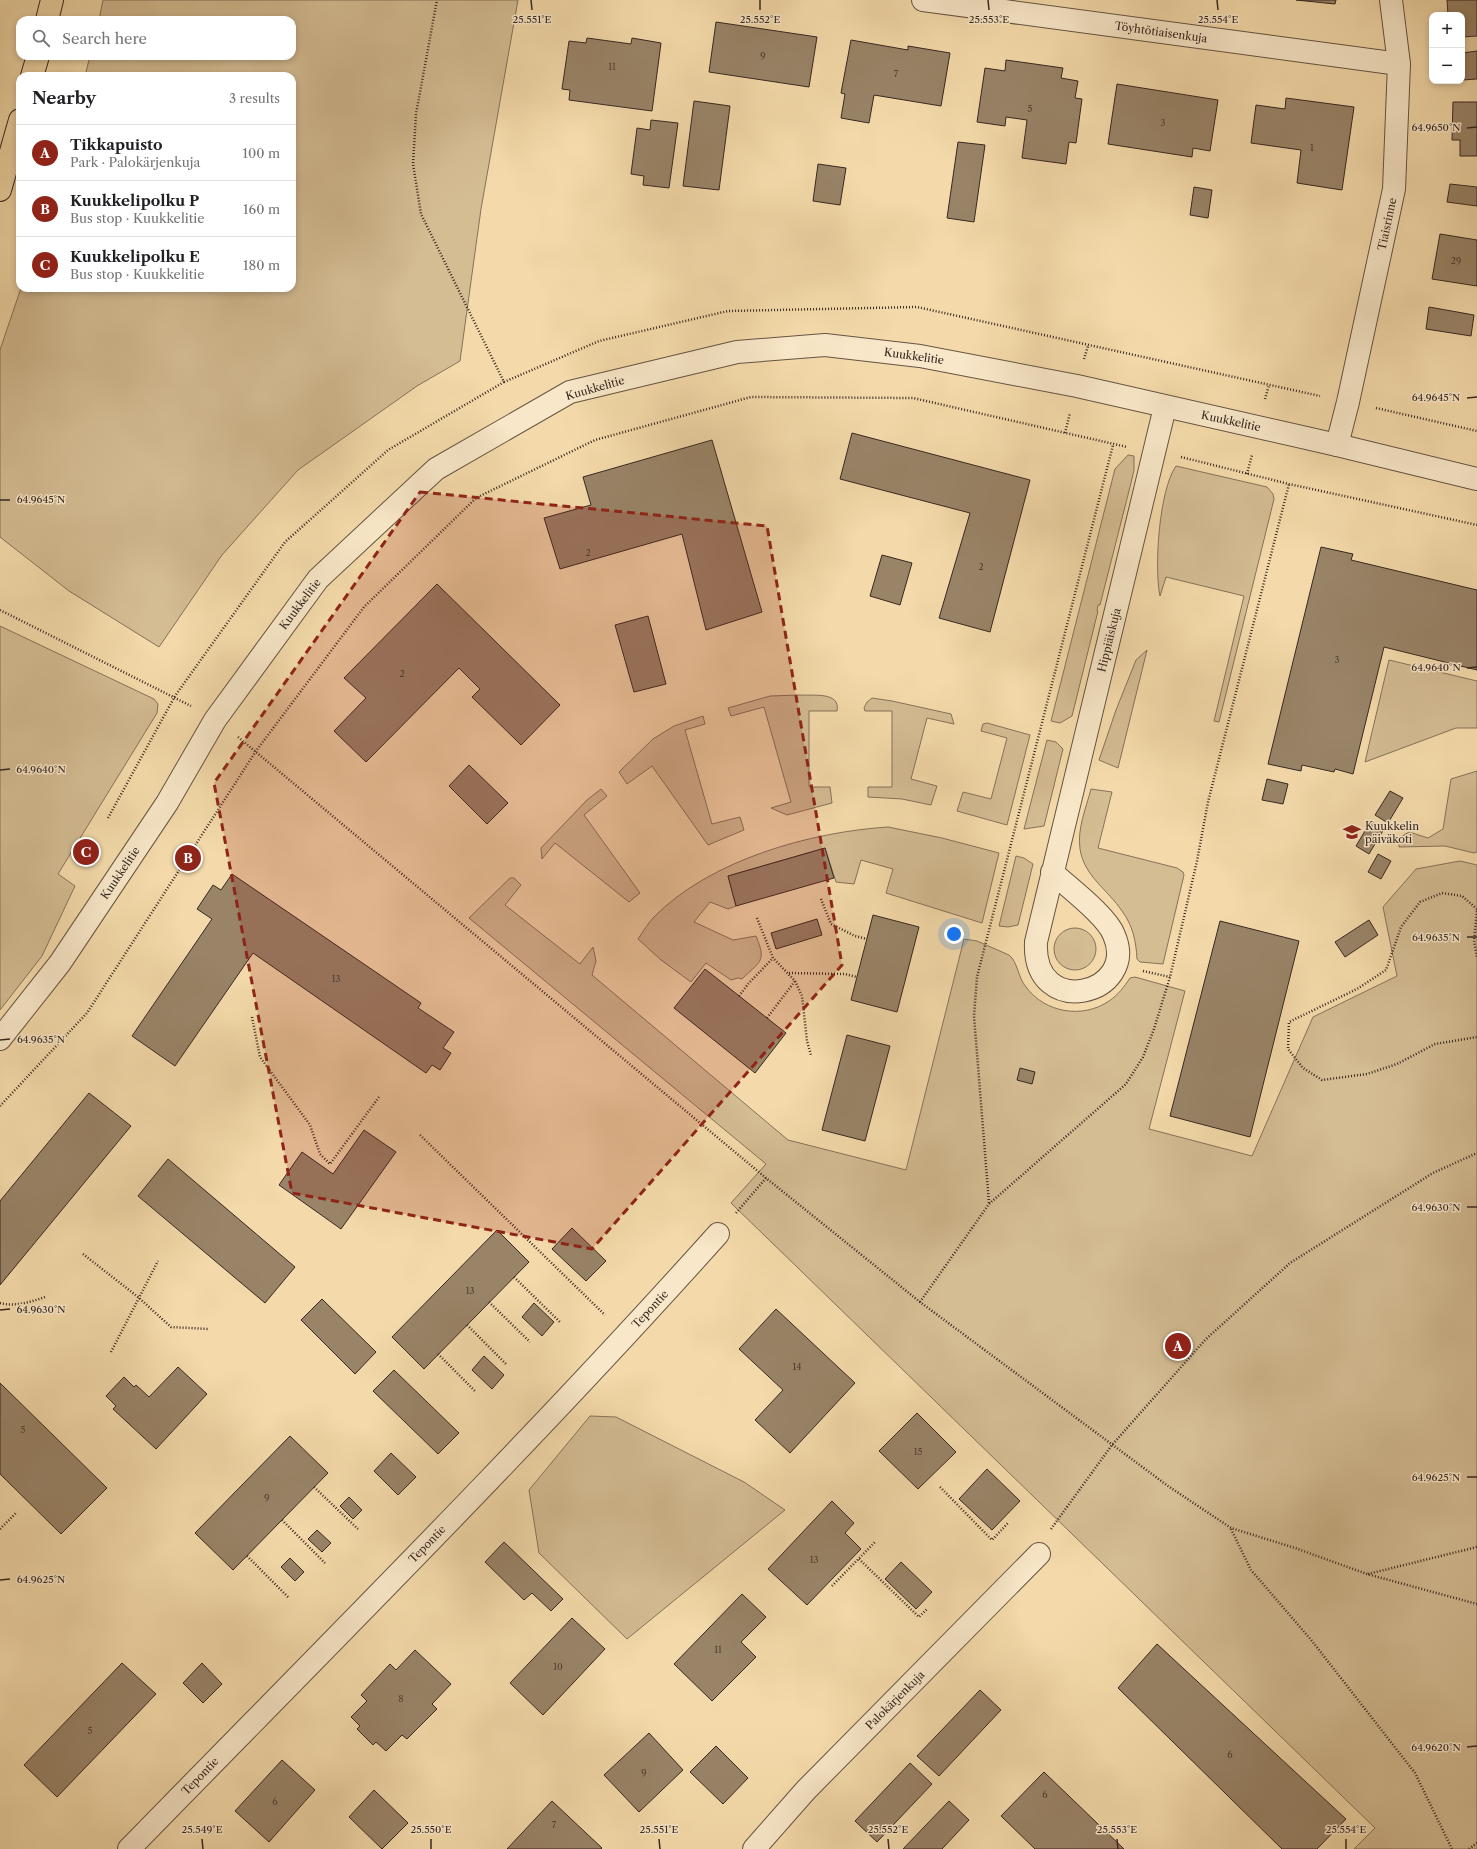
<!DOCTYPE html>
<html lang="en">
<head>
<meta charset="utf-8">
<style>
  :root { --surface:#fff; --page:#f6f6f6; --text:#202124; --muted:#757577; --line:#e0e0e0; --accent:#8f2418 }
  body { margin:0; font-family:"Libre Caslon Text",serif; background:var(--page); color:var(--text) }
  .controls { position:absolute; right:12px; top:12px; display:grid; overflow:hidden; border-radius:8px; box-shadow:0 2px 6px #0003 }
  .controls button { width:36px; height:36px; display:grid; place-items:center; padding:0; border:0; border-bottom:1px solid var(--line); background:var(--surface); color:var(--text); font:20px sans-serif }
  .you { position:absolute; left:954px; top:934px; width:14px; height:14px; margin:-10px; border:3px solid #fff; border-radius:50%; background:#1a73e8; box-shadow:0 0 0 6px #1a73e833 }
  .badge { display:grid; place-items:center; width:26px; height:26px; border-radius:50%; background:var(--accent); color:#fff; font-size:13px; font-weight:700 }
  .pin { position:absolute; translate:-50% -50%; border:2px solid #fff; box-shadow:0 1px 4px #0006 }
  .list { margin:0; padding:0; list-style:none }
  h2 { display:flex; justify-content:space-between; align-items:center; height:52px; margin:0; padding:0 16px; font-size:17px }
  h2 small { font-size:13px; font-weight:400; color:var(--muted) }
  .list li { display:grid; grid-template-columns:26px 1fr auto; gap:12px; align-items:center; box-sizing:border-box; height:56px; padding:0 16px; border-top:1px solid var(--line) }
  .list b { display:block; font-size:15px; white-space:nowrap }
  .list p { margin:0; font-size:13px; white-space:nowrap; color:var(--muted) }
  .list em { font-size:13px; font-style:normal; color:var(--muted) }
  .icon { flex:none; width:22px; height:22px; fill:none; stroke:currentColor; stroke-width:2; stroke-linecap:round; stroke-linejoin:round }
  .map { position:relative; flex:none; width:1477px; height:1849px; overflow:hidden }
  .search { position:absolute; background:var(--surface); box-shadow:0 2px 6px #0003; left:16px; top:16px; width:280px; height:44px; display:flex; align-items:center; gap:10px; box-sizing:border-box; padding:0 14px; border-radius:12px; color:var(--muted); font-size:15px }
  .panel { position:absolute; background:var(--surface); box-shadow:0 2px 6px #0003; left:16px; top:72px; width:280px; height:220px; border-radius:12px }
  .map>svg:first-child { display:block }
  .green { fill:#d4bc93; stroke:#86725a }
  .building { fill:#998468; stroke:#372721 }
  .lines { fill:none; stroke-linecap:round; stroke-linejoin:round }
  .minor-casing { stroke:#665443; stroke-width:24 }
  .major-casing { stroke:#372721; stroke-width:24 }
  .path { stroke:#372721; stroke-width:2.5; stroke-dasharray:1 2; stroke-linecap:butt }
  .minor { stroke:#f8e7c8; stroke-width:22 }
  .major { stroke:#f4daaa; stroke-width:22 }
  .marked { fill:#8f2418; fill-opacity:0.2; stroke:#8f2418; stroke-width:3; stroke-dasharray:8 5; stroke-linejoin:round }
  .ticks { fill:none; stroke:#372721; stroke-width:1.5 }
  .labels { text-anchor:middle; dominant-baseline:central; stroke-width:3; stroke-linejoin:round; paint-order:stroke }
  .number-label { font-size:9px; fill:#503e33 }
  .street-label { font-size:11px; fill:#372721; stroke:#f8e7c8 }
  .poi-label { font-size:11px; fill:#372721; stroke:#f8e7c8; text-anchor:start }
  .ticks-label { font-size:10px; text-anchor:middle; fill:#372721; stroke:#f8e7c8; stroke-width:3; stroke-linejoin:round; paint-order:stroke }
</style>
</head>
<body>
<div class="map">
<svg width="1477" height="1849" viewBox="0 0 1477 1849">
  <rect width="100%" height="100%" fill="#f4daaa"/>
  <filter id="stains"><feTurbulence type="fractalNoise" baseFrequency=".005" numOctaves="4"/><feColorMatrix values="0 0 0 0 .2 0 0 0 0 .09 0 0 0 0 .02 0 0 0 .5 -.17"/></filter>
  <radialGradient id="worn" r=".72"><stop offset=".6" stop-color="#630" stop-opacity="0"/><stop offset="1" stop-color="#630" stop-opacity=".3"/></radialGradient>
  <!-- green -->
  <g class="green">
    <path d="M103,0H518L481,209L460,361L417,386L298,470L222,555L159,647L69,591L0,537V350L21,288H292V76H85L90,56H292V20H99Z"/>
    <path d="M1128,455L1134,456V470L1131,483L1100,605H1098L1097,611H1098L1072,716L1060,723L1051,721L1115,469Z"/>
    <path d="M1176,466L1267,487L1273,494L1274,499L1219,722L1214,721L1244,596L1166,577L1160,596C1154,568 1159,490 1176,466Z"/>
    <path d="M0,626L154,699L158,704L157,713L58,874L75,886L42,956L0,1010Z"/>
    <path d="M1147,650L1118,768L1099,760L1116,710L1136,660Z"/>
    <path d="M1389,660L1477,681V728H1456L1365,762Z"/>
    <path d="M799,695C812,696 841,691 837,711H809V787H830L832,803L787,815L771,808L791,802L764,707L731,716L728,708L770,696Z"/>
    <path d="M872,698L892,701L951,714L954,724L927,718L911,779L937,786L931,805L902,799L868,797V787H892V711H865L864,708L867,702Z"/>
    <path d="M703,716L705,724L685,730L712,824L740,817L744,830L708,845L652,766L627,784L619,772L653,739L674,726Z"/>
    <path d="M987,723L1030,735L1007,825L957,811L963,792L991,799L1007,738L981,731L983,724Z"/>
    <path d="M1047,740L1056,742L1063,749L1044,826L1024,829Z"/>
    <path d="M1477,771V852L1474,853L1445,846L1399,847V838L1409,832L1428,838L1443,829L1451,779Z"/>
    <path d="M601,789L607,796L584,815L640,893L629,902L555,843L542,859L541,848L587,800Z"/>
    <path d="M1091,789L1112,792L1098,848L1177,868L1183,872L1184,875L1163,964L1140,962L1137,959C1136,941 1133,926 1122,911C1108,890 1084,876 1080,849C1077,829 1086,808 1091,789Z"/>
    <path d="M888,827L942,838L999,853L982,923L886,893L893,869L861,860L854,884L836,882L825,848L728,876L736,906L728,909L710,902L694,922L733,940L756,936C767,962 760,961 742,979L738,978L731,980L706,963L691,982L661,960L638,939C643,932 648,923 654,917C710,860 810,832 888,827Z"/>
    <path d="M1016,856L1024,858L1033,864L1018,925L1008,927L999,926Z"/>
    <path d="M1460,861L1477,865V1849H1354L1375,1828L731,1203L766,1164L469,918L510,878H514L521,885L505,905L580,964L593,947L596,961L592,975L788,1140L906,1170L964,939L977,941L1009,955C1018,962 1018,978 1026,987C1045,1013 1083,1019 1109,1001C1118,995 1124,987 1130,978L1135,977L1185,991L1149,1129L1252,1156L1313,1017L1397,976L1383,907L1416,869Z"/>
    <circle cx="1075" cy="949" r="21"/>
    <path d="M590,1416L616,1417L744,1482L785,1510L627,1639L539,1553L529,1490Z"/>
  </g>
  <!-- building -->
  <g class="building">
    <path d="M1296,0H1336L1335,4Z"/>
    <path d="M1447,0H1477V36L1462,37V15H1448Z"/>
    <path d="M716,22L817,37L809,87L709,72Z"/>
    <path d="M587,38L631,44L632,38L661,43L652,111L569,100L570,90L562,89L569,41L586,43Z"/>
    <path d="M851,40L908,50V46L950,53L941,106L874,95L869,123L841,118L845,94L841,93Z"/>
    <path d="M1477,51V79L1462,80V53Z"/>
    <path d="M1006,60L1063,68L1061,78L1078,81L1075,98L1082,99L1076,143L1069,142L1066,164L1022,158L1027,120L1006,117L1005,126L977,122L985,68L1005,71Z"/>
    <path d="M1117,84L1218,100L1210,151L1193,148L1192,157L1108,144Z"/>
    <path d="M1286,98L1354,107L1342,190L1297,183L1301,150L1251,143L1256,105L1285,109Z"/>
    <path d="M694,101L730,106L719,190L683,186Z"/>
    <path d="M1453,102H1477V156H1460V140H1452Z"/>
    <path d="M651,120L678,123L669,188L643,185L644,176L631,174L637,128L650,130Z"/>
    <path d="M958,142L985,145L974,222L947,218Z"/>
    <path d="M818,164L846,168L840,205L813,201Z"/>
    <path d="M1450,184L1477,187V206L1447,202Z"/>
    <path d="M1194,187L1212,190L1208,218L1190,215Z"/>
    <path d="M1440,234L1477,240V286L1432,279Z"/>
    <path d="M1429,307L1474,315L1471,336L1426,329Z"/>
    <path d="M852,433L1030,480L990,632L939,618L970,513L840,479Z"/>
    <path d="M712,440L762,612L706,630L682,534L560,569L544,518L591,505L583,477Z"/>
    <path d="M1321,547L1353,554L1351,560L1477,590V670L1384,647L1353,774L1335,769L1334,772L1302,765L1301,771L1268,764Z"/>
    <path d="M882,555L912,563L900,605L870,596Z"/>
    <path d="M437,584L560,705L521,745L472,697L480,689L459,668L366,762L334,731L366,698L344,678Z"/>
    <path d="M648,616L666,684L634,692L615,625Z"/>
    <path d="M469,765L508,803L487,824L449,786Z"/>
    <path d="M1267,779L1288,784L1283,804L1262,800Z"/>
    <path d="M1390,791L1403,798L1388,823L1375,815Z"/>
    <path d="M1371,821L1384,829L1369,854L1356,846Z"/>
    <path d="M825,848L834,878L736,906L728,876Z"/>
    <path d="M1378,854L1391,861L1381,879L1368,872Z"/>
    <path d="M232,874L421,1003L418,1008L454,1032L443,1048L451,1053L440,1070L432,1065L426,1073L253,953L175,1066L132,1036L212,919L197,909L213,885L221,890Z"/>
    <path d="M873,915L919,927L897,1012L851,1000Z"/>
    <path d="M817,919L822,935L776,949L771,933Z"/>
    <path d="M1369,920L1378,935L1345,957L1335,942Z"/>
    <path d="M1220,921L1299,941L1250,1137L1170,1116Z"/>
    <path d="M705,969L786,1033L755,1073L674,1008Z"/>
    <path d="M847,1035L890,1046L865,1141L822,1130Z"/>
    <path d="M1020,1068L1035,1072L1032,1084L1017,1080Z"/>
    <path d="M89,1093L131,1126L0,1285V1201Z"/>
    <path d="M364,1130L396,1152L341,1229L279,1185L302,1152L333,1174Z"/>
    <path d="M168,1159L295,1267L265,1303L138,1196Z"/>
    <path d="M572,1228L606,1261L586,1281L552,1249Z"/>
    <path d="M497,1230L529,1262L424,1369L392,1337Z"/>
    <path d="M322,1299L376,1352L355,1374L301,1320Z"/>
    <path d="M534,1303L554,1322L542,1336L522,1317Z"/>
    <path d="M776,1309L855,1383L790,1453L755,1420L783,1390L739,1349Z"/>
    <path d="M484,1356L504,1375L492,1389L472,1370Z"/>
    <path d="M178,1367L207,1394L156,1449L113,1409L116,1406L106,1396L124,1377L134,1387L136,1385L149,1397Z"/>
    <path d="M394,1370L459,1433L438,1454L373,1391Z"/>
    <path d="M0,1383L107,1488L61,1534L0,1474Z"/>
    <path d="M917,1413L956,1452L918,1489L879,1451Z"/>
    <path d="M290,1436L328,1473L233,1570L195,1533Z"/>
    <path d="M391,1453L416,1477L398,1495L374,1471Z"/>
    <path d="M987,1469L1020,1501L992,1530L959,1499Z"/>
    <path d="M349,1497L362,1510L353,1519L340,1506Z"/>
    <path d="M832,1501L854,1523L845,1533L861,1549L807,1605L768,1569Z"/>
    <path d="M317,1530L331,1543L322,1552L308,1539Z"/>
    <path d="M504,1542L563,1599L551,1611L532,1593L524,1600L485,1562Z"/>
    <path d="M290,1558L304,1572L295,1581L281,1567Z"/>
    <path d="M901,1562L932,1592L916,1609L885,1579Z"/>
    <path d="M742,1594L766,1617L741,1642L756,1657L712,1701L674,1664Z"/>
    <path d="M572,1618L605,1649L543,1715L510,1683Z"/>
    <path d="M1157,1644L1346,1819L1317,1849H1282L1118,1688Z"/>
    <path d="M415,1650L451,1684L432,1704L437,1709L407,1739L402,1735L386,1751L376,1742L373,1745L357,1729L360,1726L351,1717L367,1701L361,1695L390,1664L396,1670Z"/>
    <path d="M122,1663L156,1694L57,1797L24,1765Z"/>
    <path d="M202,1663L222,1684L203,1703L183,1683Z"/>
    <path d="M980,1690L1001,1710L939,1776L917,1756Z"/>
    <path d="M649,1733L683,1770L639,1812L604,1775Z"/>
    <path d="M716,1746L748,1778L723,1804L690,1772Z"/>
    <path d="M282,1760L315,1790L269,1842L235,1811Z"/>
    <path d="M910,1763L932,1784L877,1842L855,1821Z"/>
    <path d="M1044,1772L1124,1849H1035L1001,1816Z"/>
    <path d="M374,1790L408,1823L382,1849L349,1817Z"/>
    <path d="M552,1801L602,1848L601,1849H507Z"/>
    <path d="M949,1801L969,1820L942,1849H903Z"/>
  </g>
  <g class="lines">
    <!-- minor casing -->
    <g class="minor-casing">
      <g id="minor">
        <path d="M923,0L1399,64"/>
        <path d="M1337,445L1348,402L1394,189L1399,64L1391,0"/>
        <path d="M1052,872C1068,887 1107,916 1114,935C1140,995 1032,1021 1036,942L1165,407"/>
        <path d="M0,1039L60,963L167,803L215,720L318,579L436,469L570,392L737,352L825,345L920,356L1077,386L1337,445L1477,479"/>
        <path d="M129,1849C327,1646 529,1445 718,1234"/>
        <path d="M754,1849L806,1790L1039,1554"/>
      </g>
    </g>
    <!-- major casing -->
    <g class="major-casing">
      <g id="major">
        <path d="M47,20L52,0"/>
        <path d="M32,76L38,56"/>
        <path d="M0,190L20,120"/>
      </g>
    </g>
    <!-- path -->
    <g class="path">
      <path d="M1084,359L1088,346"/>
      <path d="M504,382L599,341L728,311L917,307L1320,396"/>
      <path d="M1265,399L1269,385"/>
      <path d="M1376,408L1477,431"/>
      <path d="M1065,433L1070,413"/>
      <path d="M1181,457L1289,484L1477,525"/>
      <path d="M1247,474L1252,455"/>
      <path d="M0,610L191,706"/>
      <path d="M238,737L766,1178L920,1302L1168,1486L1231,1528L1295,1548L1367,1574L1477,1604"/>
      <path d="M108,818L175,696L285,542L388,450L504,382L421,214L413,164L416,114L437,0"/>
      <path d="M821,899L831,924L855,936L867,939"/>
      <path d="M1477,909L1462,896L1442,893L1420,902L1401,927L1386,970L1357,989L1289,1022L1288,1049L1303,1068L1322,1080L1367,1074L1397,1064L1435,1044L1477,1037"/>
      <path d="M1477,911L1474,940L1477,958"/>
      <path d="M757,918L773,958L795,981L802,996L807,1041L811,1055"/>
      <path d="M1143,971L1170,977"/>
      <path d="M789,973L845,974L857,977"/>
      <path d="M739,996L748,984L773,958"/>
      <path d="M252,1017L260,1057L310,1125L320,1154L330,1164L379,1097"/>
      <path d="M767,1018L795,981"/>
      <path d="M0,1106L87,1013L256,751L364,607L476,498L595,440L751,397L913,398L1127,447"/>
      <path d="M420,1135L605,1315"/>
      <path d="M989,1203L974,1016L977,977L1113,445"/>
      <path d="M736,1213L766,1178"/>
      <path d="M83,1254L138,1297L171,1327L208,1329"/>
      <path d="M514,1277L561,1323"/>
      <path d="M489,1302L530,1342"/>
      <path d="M920,1302L989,1204L1126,1084L1143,1057L1154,1029L1170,977L1197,861L1208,802L1289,484"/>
      <path d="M0,1303C14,1307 31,1302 45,1297"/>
      <path d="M467,1325L506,1364"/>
      <path d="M111,1352L158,1261"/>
      <path d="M438,1354L475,1391"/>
      <path d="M314,1487L358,1529"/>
      <path d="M940,1487L992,1540L1008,1523"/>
      <path d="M282,1520L325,1563"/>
      <path d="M0,1529L16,1513"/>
      <path d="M1051,1529L1112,1445L1205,1340L1290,1263L1433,1173L1477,1153"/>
      <path d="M1231,1529L1251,1570L1312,1641L1415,1773L1452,1849"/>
      <path d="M247,1556L289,1598"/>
      <path d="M859,1559L919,1617L927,1609"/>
      <path d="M1368,1574L1477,1547"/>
      <path d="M832,1586L876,1541"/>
      <path d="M1469,1849L1477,1843"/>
    </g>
    <!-- minor -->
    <use href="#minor" class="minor"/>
    <!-- major -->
    <use href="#major" class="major"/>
  </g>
  <!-- marked area -->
  <path class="marked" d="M420,492L767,526L842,965L592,1249L292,1193L214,783Z"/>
  <!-- ticks -->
  <path class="ticks" d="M531,0L532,10M760,0V10M988,0L989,10M1217,0L1218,10M1467,128L1477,127M1467,398L1477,397M0,500H10M1467,668L1477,667M0,770L10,769M1467,937H1477M0,1040L10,1039M1467,1207H1477M0,1310L10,1309M1467,1477H1477M0,1580L10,1579M1467,1747L1477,1746M202,1839L203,1849M431,1839V1849M659,1839L660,1849M888,1839L889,1849M1117,1839L1118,1849M1346,1839V1849"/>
  <!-- icons -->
  <defs>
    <g id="school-bare" transform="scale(1.38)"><path d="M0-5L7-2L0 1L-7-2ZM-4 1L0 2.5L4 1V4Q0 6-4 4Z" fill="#8f2418" stroke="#f8e7c8" stroke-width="2.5" paint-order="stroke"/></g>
  </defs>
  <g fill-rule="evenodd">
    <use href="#school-bare" x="1352" y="832"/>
  </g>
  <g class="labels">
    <!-- number labels -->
    <g class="number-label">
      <text x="763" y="55">9</text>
      <text x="612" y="66">11</text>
      <text x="896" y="73">7</text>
      <text x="1030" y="108">5</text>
      <text x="1163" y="122">3</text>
      <text x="1312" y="147">1</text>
      <text x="1456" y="260">29</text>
      <text x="588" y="552">2</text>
      <text x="981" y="566">2</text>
      <text x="1337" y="659">3</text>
      <text x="402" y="673">2</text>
      <text x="336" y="978">13</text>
      <text x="470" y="1290">13</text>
      <text x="797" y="1366">14</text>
      <text x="23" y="1429">5</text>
      <text x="918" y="1451">15</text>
      <text x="267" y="1497">9</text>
      <text x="814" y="1559">13</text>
      <text x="718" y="1649">11</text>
      <text x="558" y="1666">10</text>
      <text x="401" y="1698">8</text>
      <text x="90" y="1730">5</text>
      <text x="1230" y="1754">6</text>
      <text x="644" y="1772">9</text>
      <text x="1045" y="1794">6</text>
      <text x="275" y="1801">6</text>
      <text x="554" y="1824">7</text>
    </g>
    <!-- street labels -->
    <g class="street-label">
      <text transform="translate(1161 32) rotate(8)">Töyhtötiaisenkuja</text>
      <text transform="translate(1387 224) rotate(-78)">Tiaisrinne</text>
      <text transform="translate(914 356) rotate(8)">Kuukkelitie</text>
      <text transform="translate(595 388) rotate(-16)">Kuukkelitie</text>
      <text transform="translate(1231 421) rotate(12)">Kuukkelitie</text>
      <text transform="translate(300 604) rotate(-53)">Kuukkelitie</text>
      <text transform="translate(1109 640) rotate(-76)">Hippiäiskuja</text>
      <text transform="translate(120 873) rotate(-56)">Kuukkelitie</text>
      <text transform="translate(650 1309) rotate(-47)">Tepontie</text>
      <text transform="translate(427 1544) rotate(-46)">Tepontie</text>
      <text transform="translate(895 1700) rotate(-45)">Palokärjenkuja</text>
      <text transform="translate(200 1776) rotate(-46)">Tepontie</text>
    </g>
    <!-- poi labels -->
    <g class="poi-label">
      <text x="1365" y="826">Kuukkelin<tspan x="1365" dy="13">päiväkoti</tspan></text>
    </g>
  </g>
  <g class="ticks-label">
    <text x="532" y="23">25.551°E</text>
    <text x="760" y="23">25.552°E</text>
    <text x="989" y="23">25.553°E</text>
    <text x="1218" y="23">25.554°E</text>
    <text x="1436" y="131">64.9650°N</text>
    <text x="1436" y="401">64.9645°N</text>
    <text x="41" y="503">64.9645°N</text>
    <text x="1436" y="671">64.9640°N</text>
    <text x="41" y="773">64.9640°N</text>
    <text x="1436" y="941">64.9635°N</text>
    <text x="41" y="1043">64.9635°N</text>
    <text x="1436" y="1211">64.9630°N</text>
    <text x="41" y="1313">64.9630°N</text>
    <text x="1436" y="1481">64.9625°N</text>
    <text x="41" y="1583">64.9625°N</text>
    <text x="1436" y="1751">64.9620°N</text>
    <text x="202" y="1833">25.549°E</text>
    <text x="431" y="1833">25.550°E</text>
    <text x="659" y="1833">25.551°E</text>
    <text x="888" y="1833">25.552°E</text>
    <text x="1117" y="1833">25.553°E</text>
    <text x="1346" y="1833">25.554°E</text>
  </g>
  <rect width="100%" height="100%" filter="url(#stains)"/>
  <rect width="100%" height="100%" fill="url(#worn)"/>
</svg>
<div class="controls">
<button>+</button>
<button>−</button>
</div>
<div class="you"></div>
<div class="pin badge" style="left:1178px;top:1346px">A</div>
<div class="pin badge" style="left:188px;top:858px">B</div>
<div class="pin badge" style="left:86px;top:852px">C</div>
<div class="search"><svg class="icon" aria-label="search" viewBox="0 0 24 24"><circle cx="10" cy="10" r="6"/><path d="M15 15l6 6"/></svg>Search here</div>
<section class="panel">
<h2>Nearby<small>3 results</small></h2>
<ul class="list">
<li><span class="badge">A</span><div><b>Tikkapuisto</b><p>Park · Palokärjenkuja</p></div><em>100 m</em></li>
<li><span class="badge">B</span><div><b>Kuukkelipolku P</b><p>Bus stop · Kuukkelitie</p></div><em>160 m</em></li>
<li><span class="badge">C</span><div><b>Kuukkelipolku E</b><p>Bus stop · Kuukkelitie</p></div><em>180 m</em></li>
</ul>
</section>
</div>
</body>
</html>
